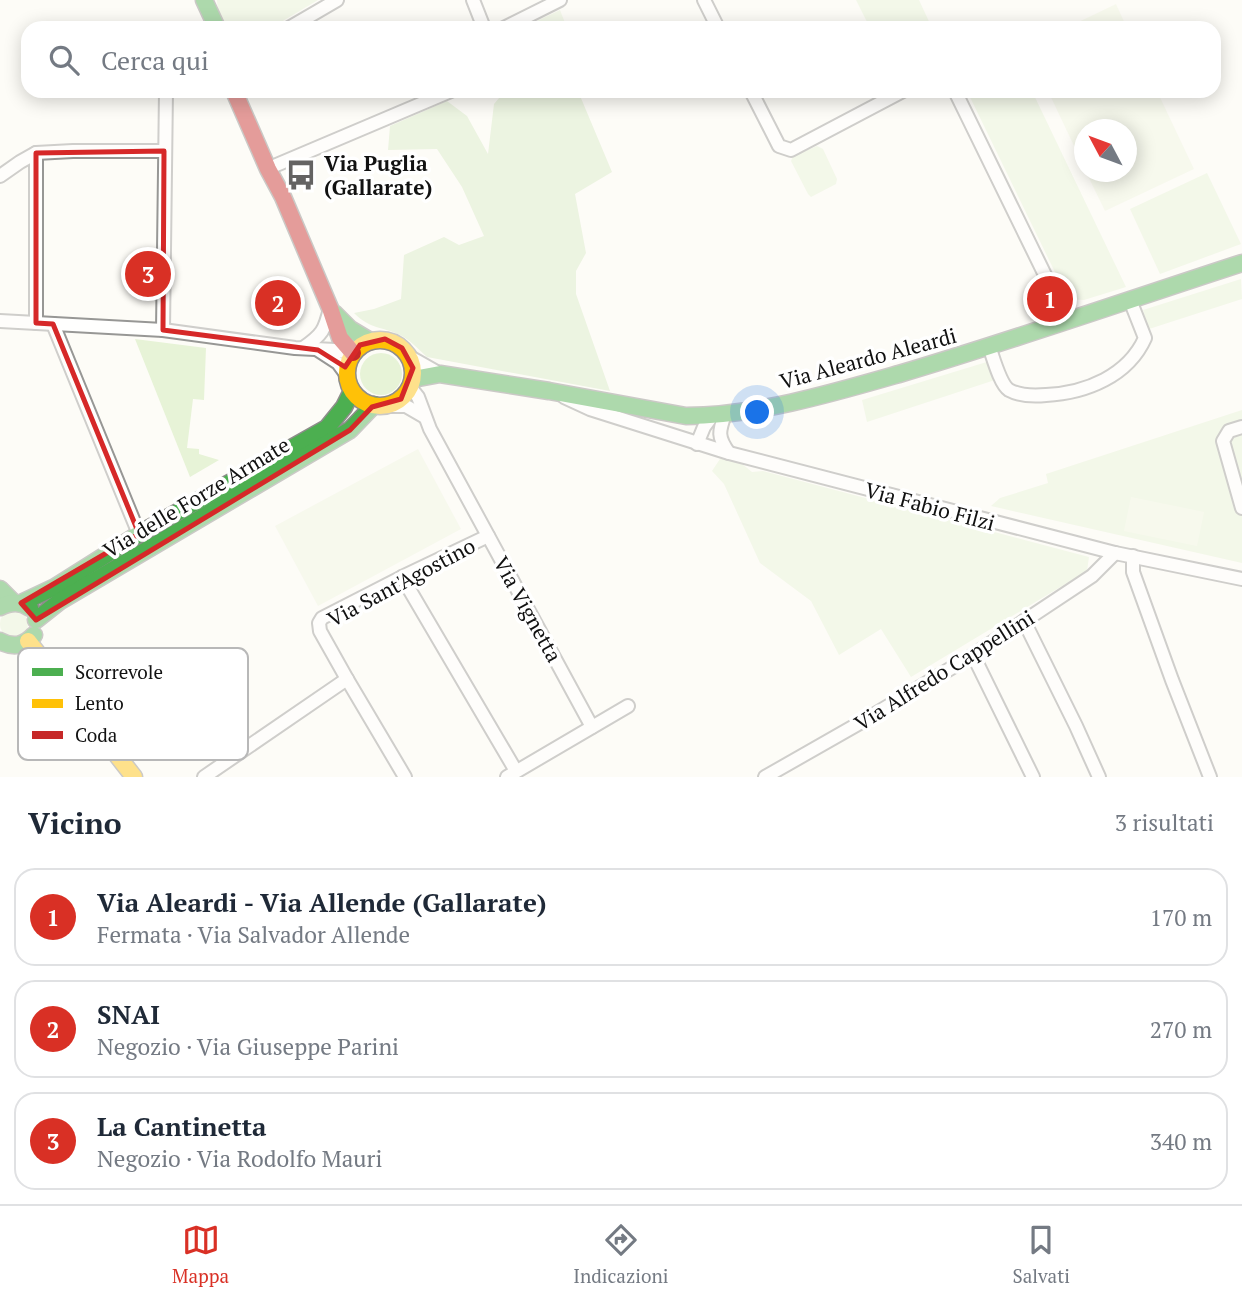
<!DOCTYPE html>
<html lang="it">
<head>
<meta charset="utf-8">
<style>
  :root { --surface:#fff; --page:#f6f6f7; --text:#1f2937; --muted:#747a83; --line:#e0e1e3; --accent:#d93025 }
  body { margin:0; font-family:"PT Serif",serif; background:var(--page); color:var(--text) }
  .compass { position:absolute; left:1074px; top:119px; width:63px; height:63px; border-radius:50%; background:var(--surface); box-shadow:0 4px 18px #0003; rotate:311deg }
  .you { position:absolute; left:758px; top:413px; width:24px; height:24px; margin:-18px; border:5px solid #fff; border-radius:50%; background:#1a73e8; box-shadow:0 0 0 10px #1a73e833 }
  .badge { display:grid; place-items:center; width:46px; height:46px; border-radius:50%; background:var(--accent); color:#fff; font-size:23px; font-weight:700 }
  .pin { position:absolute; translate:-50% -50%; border:4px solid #fff; box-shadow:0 2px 7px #0006 }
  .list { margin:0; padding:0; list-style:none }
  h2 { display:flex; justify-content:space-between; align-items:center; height:91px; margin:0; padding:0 28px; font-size:30px }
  h2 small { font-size:23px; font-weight:400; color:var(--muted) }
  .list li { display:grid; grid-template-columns:46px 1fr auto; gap:21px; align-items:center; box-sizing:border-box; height:98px; margin:0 14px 14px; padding:0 14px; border:2px solid var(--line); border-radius:21px }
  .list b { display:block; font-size:26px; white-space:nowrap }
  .list p { margin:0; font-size:23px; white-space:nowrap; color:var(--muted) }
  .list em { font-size:23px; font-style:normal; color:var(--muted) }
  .icon { flex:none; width:38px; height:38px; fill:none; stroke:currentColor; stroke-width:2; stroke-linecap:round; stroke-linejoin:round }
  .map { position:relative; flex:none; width:1242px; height:777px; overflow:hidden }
  .search { position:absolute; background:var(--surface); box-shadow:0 4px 18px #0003; left:21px; right:21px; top:21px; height:77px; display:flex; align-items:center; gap:18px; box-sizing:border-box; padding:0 24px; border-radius:21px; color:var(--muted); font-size:26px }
  .sheet { height:427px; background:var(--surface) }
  nav { display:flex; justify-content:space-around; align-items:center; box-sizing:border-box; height:98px; border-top:2px solid var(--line); background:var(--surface); font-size:19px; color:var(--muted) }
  nav a { display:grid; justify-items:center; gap:4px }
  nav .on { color:var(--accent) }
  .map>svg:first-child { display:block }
  .green { fill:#e7f3d7 }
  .forest { fill:#d8eac5 }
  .pitch { fill:#f0f6e1 }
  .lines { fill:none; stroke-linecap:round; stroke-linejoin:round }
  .street-casing { stroke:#979795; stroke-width:16 }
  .fast-casing { stroke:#8e8d8b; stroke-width:19 }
  .slow-casing { stroke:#8e8d8b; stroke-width:19 }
  .jam-casing { stroke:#8e8d8b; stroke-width:19 }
  .street { stroke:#fffffe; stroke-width:12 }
  .fast { stroke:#4caf50; stroke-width:16 }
  .slow { stroke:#ffc107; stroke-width:16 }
  .jam { stroke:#c62828; stroke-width:16 }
  .marked { fill:none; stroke:#d62828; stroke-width:5; stroke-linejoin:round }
  .labels { text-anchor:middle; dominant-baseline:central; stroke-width:7; stroke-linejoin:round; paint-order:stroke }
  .poi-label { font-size:21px; font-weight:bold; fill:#111; stroke:#fff; text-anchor:start }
  .street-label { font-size:21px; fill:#111; stroke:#fff }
  .key { fill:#fff; stroke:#b8b8b8; stroke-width:2 }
  .key-label { font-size:19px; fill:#111 }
</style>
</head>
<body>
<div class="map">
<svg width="1242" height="777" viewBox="0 0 1242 777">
  <rect width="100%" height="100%" fill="#fdfcf7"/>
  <!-- green -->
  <g class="green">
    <path d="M217,0H318L271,28H223L219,22Z"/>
    <path d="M856,0H919L932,28H870Z"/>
    <path d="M560,10L567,28H522Z"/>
    <path d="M967,91H1032L1126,287L1084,300L1068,299Z"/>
    <path d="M817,146L823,149L837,179L836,184L811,197L808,194L791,161L793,156Z"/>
    <path d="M1207,173L1241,244L1160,274L1130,209Z"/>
    <path d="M1241,279L1242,299L1149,329L1143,310Z"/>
    <path d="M135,339L206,348L204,400L193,399L187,448L199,449V454L219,460L190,477Z"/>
    <circle cx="381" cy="374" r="21"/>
    <path d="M990,361L995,380L867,422L862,400Z"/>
    <path d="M1242,410V563L991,506L1000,498L1048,483L1046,474Z"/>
    <path d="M720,459H736L752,472L763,471L1089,557L1087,571L911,677L881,629L839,655L811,601L760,563L724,484L712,471Z"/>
    <circle cx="14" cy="624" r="14"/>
  </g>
  <!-- forest -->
  <path class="forest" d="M505,91H578L612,172L575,194L586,253L576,271V294L610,391L427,357C419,350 410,340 400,335C381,326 371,330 354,313L374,309L401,299L404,255L444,237L459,245L484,236L462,187L437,149L388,150L390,126L447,101L467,116L488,154L494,104Z"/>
  <!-- pitch -->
  <g class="pitch">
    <path d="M1116,4L1127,28H1066Z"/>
    <path d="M1048,91H1157L1194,169L1105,211L1086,172H1126V130H1084V167Z"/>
    <path d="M418,449L461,529L318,606L275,526Z"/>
    <path d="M1131,497L1204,512L1197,546L1124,531Z"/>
  </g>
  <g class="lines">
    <!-- street casing -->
    <g class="street-casing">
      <g id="street">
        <path d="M473,0L484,28"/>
        <path d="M704,0L718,28"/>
        <path d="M289,28L337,0"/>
        <path d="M504,28L560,0"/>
        <path d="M751,91L779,146L791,150L903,91"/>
        <path d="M955,91L1067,320"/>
        <path d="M36,153V323"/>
        <path d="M274,166L451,91"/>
        <path d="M0,176L20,162L36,153L73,151H164"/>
        <path d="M0,321L163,330L295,348L335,350L352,354"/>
        <path d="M53,324L139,534"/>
        <path d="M163,330L166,91"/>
        <path d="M989,346C993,357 1000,384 1009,390C1020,396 1035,396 1046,395C1086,393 1128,376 1145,338L1130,300"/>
        <path d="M303,348C322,335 325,330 330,308"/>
        <path d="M318,350L338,363L346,374"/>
        <path d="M410,357L440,374"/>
        <path d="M410,387L418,397L430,429L592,727"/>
        <path d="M564,397L590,409L729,453L1115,553L1242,579"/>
        <path d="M386,406H406L425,417"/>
        <path d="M725,414C719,431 717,437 729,453"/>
        <path d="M1242,427L1229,431L1223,441L1242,508"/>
        <path d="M697,444L704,427L713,415"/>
        <path d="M1133,556V572L1172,680L1210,777"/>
        <path d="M402,577L516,771"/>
        <path d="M1024,621L1076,726L1099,777"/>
        <path d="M973,655L1033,777"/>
        <path d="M204,777L347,679"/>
        <path d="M405,777L347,679L320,631L319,623L322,618L402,577L488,536"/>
        <path d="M507,777L628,706"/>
        <path d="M765,777L865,720L973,655L1092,576L1115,553"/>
      </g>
    </g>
    <!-- fast casing -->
    <g class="fast-casing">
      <g id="fast">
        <path d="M204,0L217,28"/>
        <path d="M334,313L350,329L370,341"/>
        <path d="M413,379L440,374L549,391L686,416C755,416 833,393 899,374C1014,340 1128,300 1242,263"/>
        <path d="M0,589L13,602"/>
        <path d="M21,603L55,587L139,534L327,428L344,407L352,391"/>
        <path d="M0,607C11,602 20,601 30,608"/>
        <path d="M36,620L60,601L350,430L374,405"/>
        <path d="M0,641C13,648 24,646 34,635"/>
      </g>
    </g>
    <!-- slow casing -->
    <g class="slow-casing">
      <g id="slow">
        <circle cx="380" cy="373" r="33"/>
        <path d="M28,641L134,777"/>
      </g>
    </g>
    <!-- jam casing -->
    <g class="jam-casing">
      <path id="jam" d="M234,91L268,169L283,197L330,308L340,338L353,353"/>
    </g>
    <!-- street -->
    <use href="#street" class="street"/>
    <!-- fast -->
    <use href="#fast" class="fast"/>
    <!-- slow -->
    <use href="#slow" class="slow"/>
    <!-- jam -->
    <use href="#jam" class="jam"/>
  </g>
  <!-- marked area -->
  <path d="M0 0H1242V777H0ZM164,151L163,330L318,350L345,367L360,345L385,339L402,348L413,368L401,399L372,407L350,430L36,620L21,603L139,534L53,324L36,323V153Z" fill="#fdfcf7" fill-opacity=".55" fill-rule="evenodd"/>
  <path class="marked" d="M164,151L163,330L318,350L345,367L360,345L385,339L402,348L413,368L401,399L372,407L350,430L36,620L21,603L139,534L53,324L36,323V153Z"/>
  <!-- icons -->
  <defs>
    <g id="bus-bare" transform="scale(2.415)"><path d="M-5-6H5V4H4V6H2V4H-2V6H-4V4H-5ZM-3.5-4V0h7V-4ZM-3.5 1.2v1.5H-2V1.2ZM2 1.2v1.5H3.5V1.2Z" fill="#646362" stroke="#fff" stroke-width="2.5" paint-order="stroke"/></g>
  </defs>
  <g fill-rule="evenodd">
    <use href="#bus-bare" x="301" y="175"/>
  </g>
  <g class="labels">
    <!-- poi labels -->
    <g class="poi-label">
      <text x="324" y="163">Via Puglia<tspan x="324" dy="24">(Gallarate)</tspan></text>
    </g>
    <!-- street labels -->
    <g class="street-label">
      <text transform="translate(868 358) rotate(-15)">Via Aleardo Aleardi</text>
      <text transform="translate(196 497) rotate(-31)">Via delle Forze Armate</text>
      <text transform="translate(930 506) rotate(15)">Via Fabio Filzi</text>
      <text transform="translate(401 582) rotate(-28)">Via Sant'Agostino</text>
      <text transform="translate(528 609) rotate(61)">Via Vignetta</text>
      <text transform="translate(944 670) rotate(-32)">Via Alfredo Cappellini</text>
    </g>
  </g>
  <!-- legend -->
  <rect x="18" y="648" width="230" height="112" rx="10" class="key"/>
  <rect x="32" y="668" width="31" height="8" fill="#4caf50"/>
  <rect x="32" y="699" width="31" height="9" fill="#ffc107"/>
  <rect x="32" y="731" width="31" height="8" fill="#c62828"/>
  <g class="key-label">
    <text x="75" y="679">Scorrevole</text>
    <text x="75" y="710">Lento</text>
    <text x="75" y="742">Coda</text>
  </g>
</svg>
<svg class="compass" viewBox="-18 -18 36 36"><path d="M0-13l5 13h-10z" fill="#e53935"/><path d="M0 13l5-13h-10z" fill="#747a83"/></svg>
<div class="you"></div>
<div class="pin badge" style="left:1050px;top:299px">1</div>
<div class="pin badge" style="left:278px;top:303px">2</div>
<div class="pin badge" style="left:148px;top:274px">3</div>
<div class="search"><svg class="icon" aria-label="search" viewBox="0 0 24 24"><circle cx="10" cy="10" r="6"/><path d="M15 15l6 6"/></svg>Cerca qui</div>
</div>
<section class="sheet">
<h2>Vicino<small>3 risultati</small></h2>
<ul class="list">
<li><span class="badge">1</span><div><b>Via Aleardi - Via Allende (Gallarate)</b><p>Fermata · Via Salvador Allende</p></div><em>170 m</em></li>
<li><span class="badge">2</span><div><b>SNAI</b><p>Negozio · Via Giuseppe Parini</p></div><em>270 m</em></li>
<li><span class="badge">3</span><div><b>La Cantinetta</b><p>Negozio · Via Rodolfo Mauri</p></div><em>340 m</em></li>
</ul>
</section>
<nav>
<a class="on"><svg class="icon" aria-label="map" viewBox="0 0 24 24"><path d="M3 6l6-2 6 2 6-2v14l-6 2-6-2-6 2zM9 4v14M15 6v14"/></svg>Mappa</a>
<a><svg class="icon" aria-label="directions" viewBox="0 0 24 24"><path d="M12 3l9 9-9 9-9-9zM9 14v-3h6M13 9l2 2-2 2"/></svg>Indicazioni</a>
<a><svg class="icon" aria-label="saved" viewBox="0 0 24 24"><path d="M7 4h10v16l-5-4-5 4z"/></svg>Salvati</a>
</nav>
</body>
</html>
